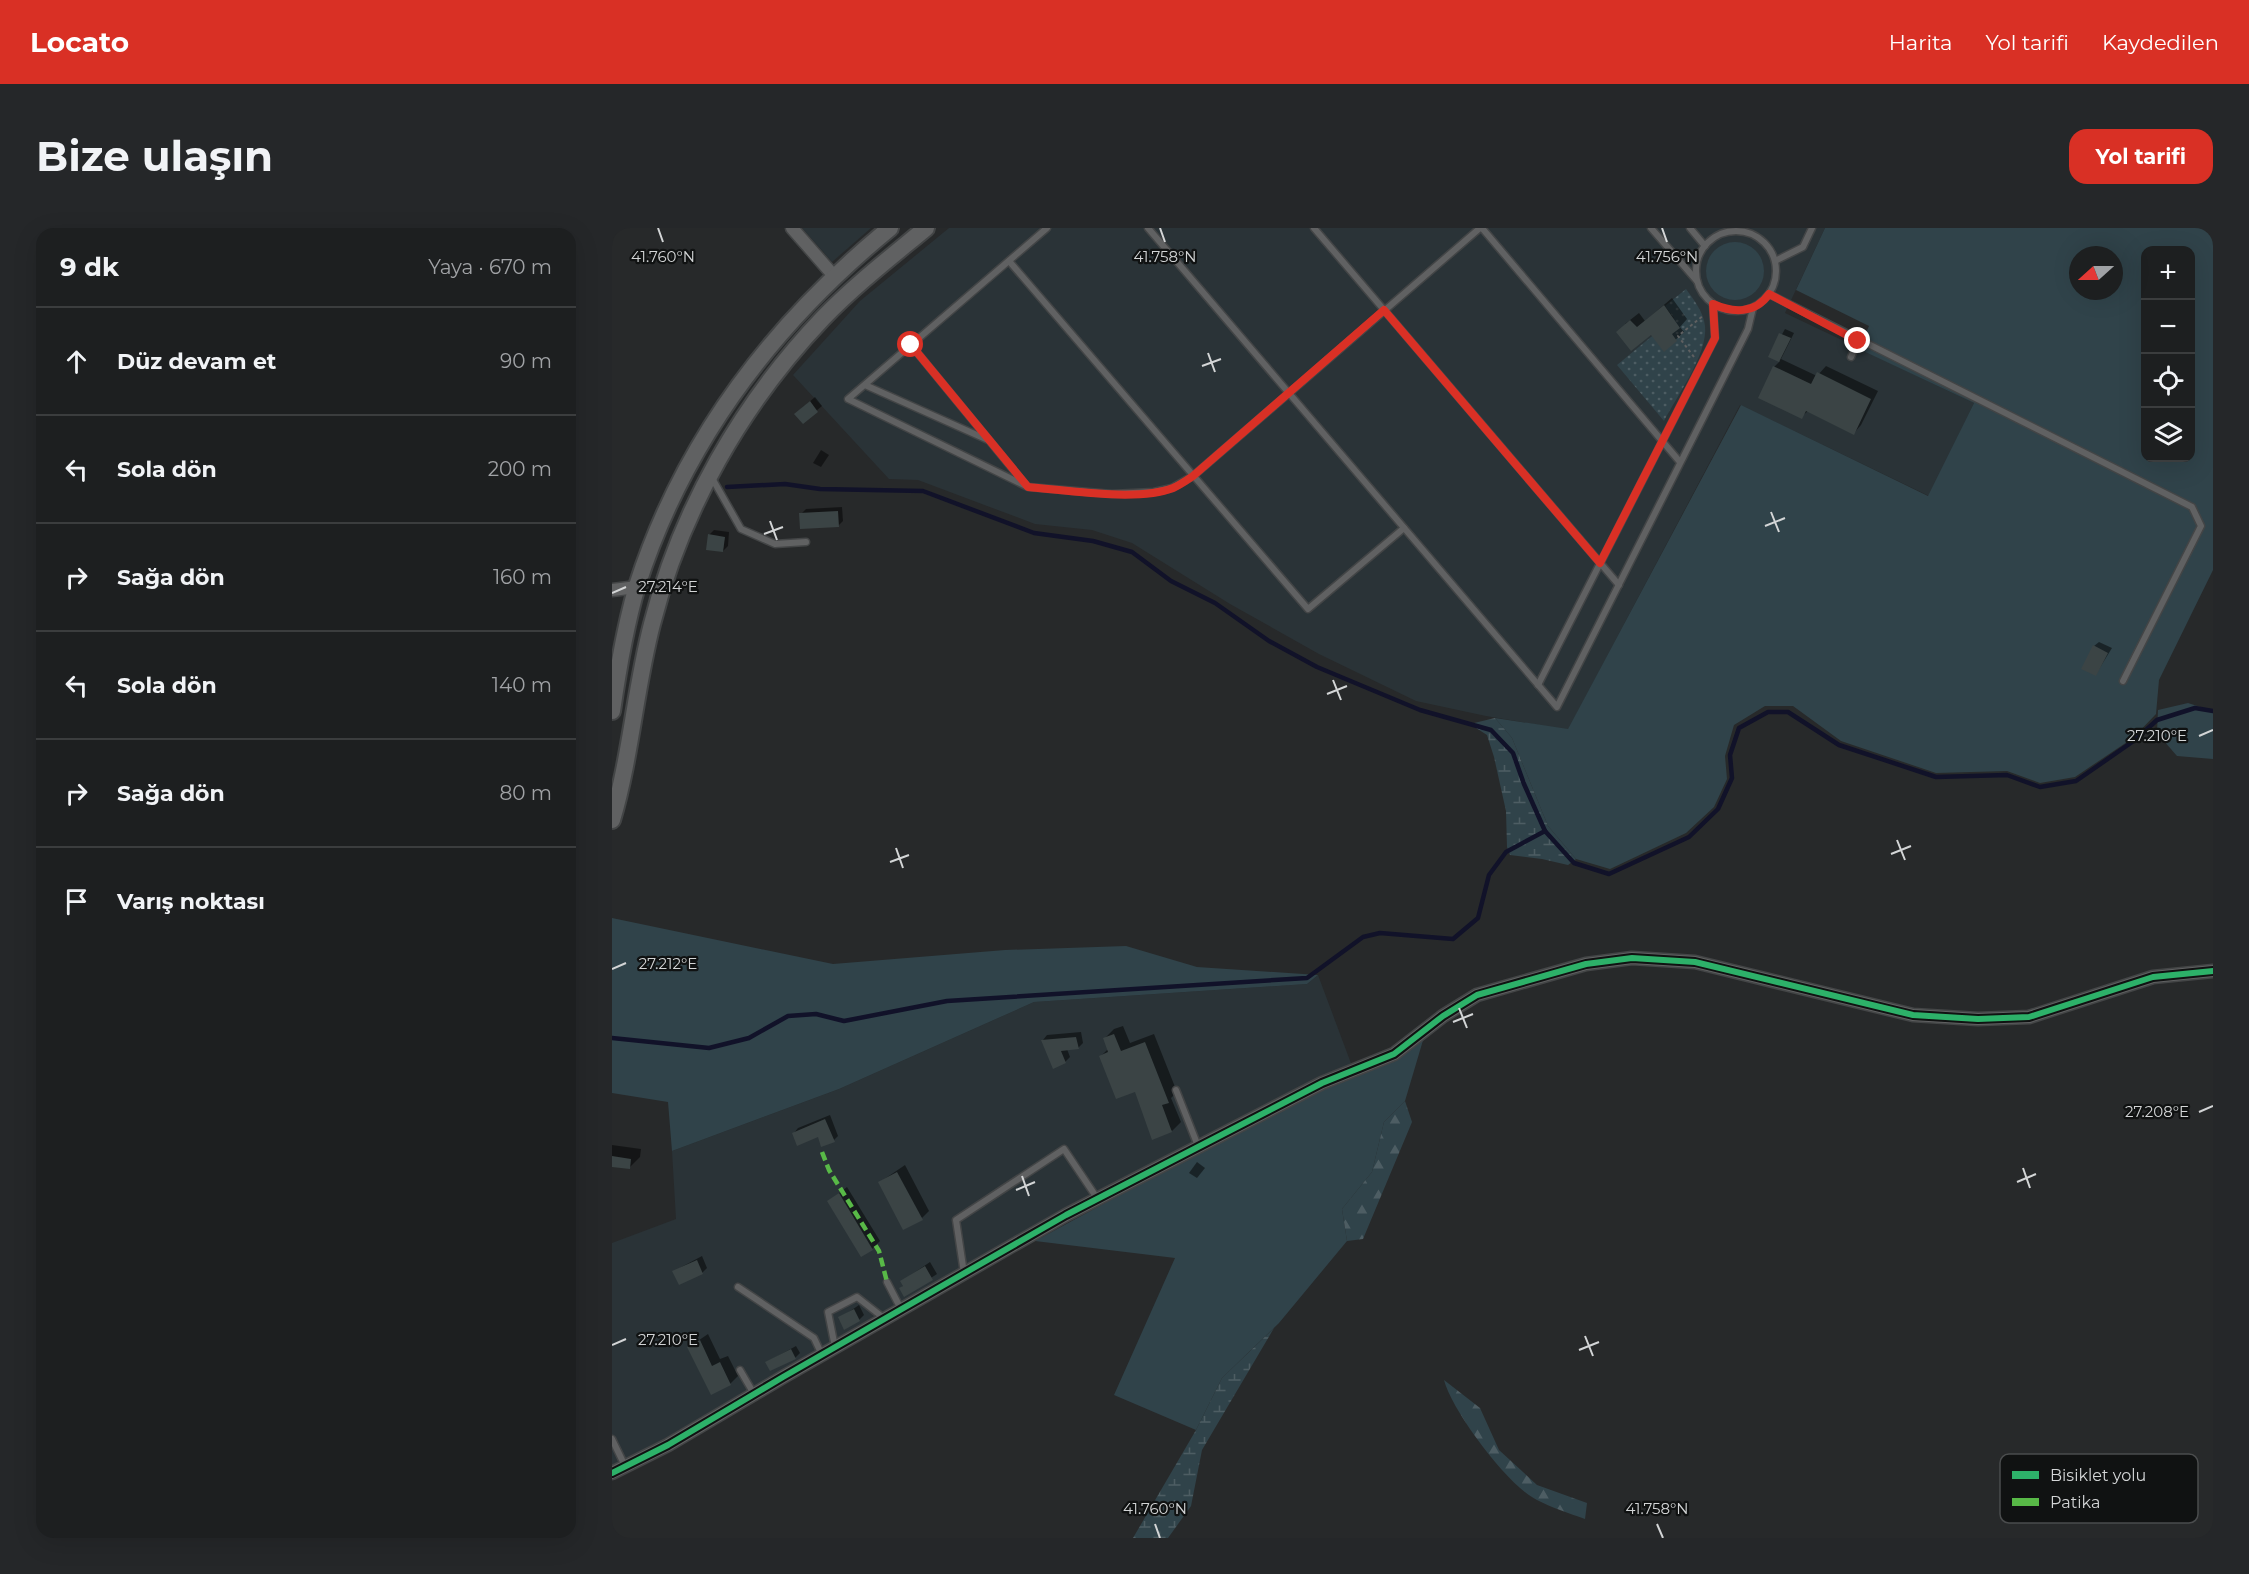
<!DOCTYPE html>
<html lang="tr">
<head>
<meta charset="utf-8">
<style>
  :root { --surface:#1d1f20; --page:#252729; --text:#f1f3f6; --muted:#a0a2a5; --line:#3b3d3e; --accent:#d93025 }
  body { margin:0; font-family:Montserrat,sans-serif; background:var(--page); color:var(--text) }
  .controls { position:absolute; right:18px; top:18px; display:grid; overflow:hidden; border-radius:12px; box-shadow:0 6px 24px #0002 }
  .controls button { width:54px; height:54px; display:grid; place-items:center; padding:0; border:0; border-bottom:2px solid var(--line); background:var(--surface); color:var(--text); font:30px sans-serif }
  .compass { position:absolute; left:1457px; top:18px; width:54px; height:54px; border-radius:50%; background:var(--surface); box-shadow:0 6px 24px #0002; rotate:249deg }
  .stop { position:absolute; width:18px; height:18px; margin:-14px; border:4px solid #d93025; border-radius:50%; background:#fff }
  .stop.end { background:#d93025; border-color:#fff; box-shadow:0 2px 6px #0008 }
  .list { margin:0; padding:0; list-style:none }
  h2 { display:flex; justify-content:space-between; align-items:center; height:78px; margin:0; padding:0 24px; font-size:26px }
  h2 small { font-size:20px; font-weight:400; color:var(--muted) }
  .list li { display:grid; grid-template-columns:39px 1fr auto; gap:18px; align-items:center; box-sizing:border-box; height:108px; padding:0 24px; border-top:2px solid var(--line) }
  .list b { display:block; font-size:22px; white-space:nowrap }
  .list em { font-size:20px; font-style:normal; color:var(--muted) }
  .icon { flex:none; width:33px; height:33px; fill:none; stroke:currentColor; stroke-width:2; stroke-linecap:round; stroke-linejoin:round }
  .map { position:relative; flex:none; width:1601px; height:1310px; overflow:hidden; border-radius:18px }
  header { display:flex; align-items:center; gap:36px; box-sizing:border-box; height:84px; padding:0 30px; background:var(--accent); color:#fff }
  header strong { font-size:28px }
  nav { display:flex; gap:33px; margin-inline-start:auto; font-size:21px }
  .intro { display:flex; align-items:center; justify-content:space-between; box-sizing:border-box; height:144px; padding:0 36px }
  h1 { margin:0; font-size:42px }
  .button { padding:15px 27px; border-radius:18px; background:var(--accent); color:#fff; font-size:21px; font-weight:700 }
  main { display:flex; gap:36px; padding:0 36px }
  aside { flex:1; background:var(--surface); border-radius:18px; box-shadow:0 6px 24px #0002 }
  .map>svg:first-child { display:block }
  .built { fill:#2a3337 }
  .grass { fill:#30434a; fill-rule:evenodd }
  .forest { fill:url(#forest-firs) }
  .wetland { fill:url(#wetland-marsh) }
  .park { fill:url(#park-dots) }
  .shadow { fill:#0007 }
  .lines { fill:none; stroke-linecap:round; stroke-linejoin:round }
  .stream { stroke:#111229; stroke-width:4.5 }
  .building { fill:#3b4445 }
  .service-casing { stroke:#434546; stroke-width:9 }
  .minor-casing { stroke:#434546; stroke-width:15 }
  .secondary-casing { stroke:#434546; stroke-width:20 }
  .path { stroke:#5f6061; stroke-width:2; stroke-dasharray:3 3; stroke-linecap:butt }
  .service { stroke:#606162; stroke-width:6 }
  .minor { stroke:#606162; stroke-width:12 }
  .secondary { stroke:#606162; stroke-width:16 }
  .quiet { stroke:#58b947; stroke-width:4.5; stroke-dasharray:9 4.5; stroke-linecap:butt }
  .cycleway-casing { stroke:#101212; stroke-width:10 }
  .cycleway { stroke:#2db169; stroke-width:6 }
  .route { stroke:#d93025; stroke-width:8 }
  .ticks { fill:none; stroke:#d3d5d6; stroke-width:2 }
  .key { fill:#101212; stroke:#4a4c4d; stroke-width:1.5 }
  .key-label { font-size:16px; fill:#d3d5d6 }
  .ticks-label { font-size:15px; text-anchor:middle; fill:#d3d5d6; stroke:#101212; stroke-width:4.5; stroke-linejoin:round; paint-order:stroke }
</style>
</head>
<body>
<header>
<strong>Locato</strong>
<nav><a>Harita</a><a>Yol tarifi</a><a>Kaydedilen</a></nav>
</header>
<div class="intro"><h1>Bize ulaşın</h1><a class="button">Yol tarifi</a></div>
<main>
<aside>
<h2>9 dk<small>Yaya · 670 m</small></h2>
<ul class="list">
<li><svg class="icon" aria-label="ahead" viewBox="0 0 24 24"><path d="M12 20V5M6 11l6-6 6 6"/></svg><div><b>Düz devam et</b></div><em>90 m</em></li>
<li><svg class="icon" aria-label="left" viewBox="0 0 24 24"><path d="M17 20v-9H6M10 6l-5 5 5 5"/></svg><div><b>Sola dön</b></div><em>200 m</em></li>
<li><svg class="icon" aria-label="right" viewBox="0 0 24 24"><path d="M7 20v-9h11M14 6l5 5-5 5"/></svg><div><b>Sağa dön</b></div><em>160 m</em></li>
<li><svg class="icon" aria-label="left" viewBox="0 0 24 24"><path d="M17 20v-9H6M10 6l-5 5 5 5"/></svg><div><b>Sola dön</b></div><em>140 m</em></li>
<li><svg class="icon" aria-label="right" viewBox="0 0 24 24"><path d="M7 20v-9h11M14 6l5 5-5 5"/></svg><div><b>Sağa dön</b></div><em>80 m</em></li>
<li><svg class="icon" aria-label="arrive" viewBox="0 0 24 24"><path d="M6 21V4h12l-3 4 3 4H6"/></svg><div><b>Varış noktası</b></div></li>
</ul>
</aside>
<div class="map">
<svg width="1601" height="1310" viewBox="0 0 1601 1310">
  <defs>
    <pattern id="forest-firs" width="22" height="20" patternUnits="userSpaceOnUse" patternTransform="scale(1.5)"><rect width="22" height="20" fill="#30434a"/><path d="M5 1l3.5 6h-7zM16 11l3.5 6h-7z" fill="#4d5d63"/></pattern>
    <pattern id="wetland-marsh" width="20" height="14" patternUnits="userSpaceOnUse" patternTransform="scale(1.5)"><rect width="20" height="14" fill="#30434a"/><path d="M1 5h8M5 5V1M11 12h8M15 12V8" fill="none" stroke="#4d5d63"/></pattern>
    <pattern id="park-dots" width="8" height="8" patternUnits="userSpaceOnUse" patternTransform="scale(1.5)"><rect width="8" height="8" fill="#30434a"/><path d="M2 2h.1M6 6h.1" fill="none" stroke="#4d5d63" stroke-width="1.8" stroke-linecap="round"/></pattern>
  </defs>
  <rect width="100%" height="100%" fill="#27292a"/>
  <!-- built -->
  <g class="built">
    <path d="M190,0H259L220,34Z"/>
    <path d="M337,0H1213L1173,85L1362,175L1317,268L1128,177L956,502L874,488L804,473L707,426L618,376L520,315L480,302L423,296L306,252L277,251L181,147L248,73Z"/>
    <path d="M706,747L740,838L705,852L493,960L369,1029L52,1214L0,1238V1015L64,991L60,923L227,861L422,774L695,756Z"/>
  </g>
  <!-- grass -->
  <g class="grass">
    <path d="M1213,0H1601V342L1547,452L1544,486L1521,510L1463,549L1428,555L1395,543L1324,545L1229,513L1181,478H1153L1122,497L1113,528L1115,551L1102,579L1074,605L998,641L964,631L936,598L900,510L883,490L956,501L1129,177L1316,268L1362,175L1247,121L1257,98L1184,62ZM1534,22H1578V230H1534ZM1466,27H1502V63H1466Z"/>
    <circle cx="1123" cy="43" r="29"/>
    <path d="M1576,475L1601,483V531L1565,528L1545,505L1546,482Z"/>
    <path d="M0,690L221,736L393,722L514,718L585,739L706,747L695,756L422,774L227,861L60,923L56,874L0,865Z"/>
    <path d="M812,809L793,873L772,894L760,944L730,981L735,1013L667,1095L610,1150L584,1202L502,1167L563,1030L423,1013L563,937L706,864L783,832Z"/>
  </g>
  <!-- forest -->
  <g class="forest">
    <path d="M793,873L800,894L751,1011L735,1013L730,981L760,944L772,894Z"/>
    <path d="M832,1152L868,1180L887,1222L925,1257L975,1275L973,1291C957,1285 940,1280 925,1272C896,1258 840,1183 832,1152Z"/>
  </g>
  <!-- wetland -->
  <g class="wetland">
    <path d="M883,490L900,510L936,598L964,631L956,637L930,631L898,627L895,619L894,583L882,529L875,507L858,496Z"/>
    <path d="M662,1100L590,1222L579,1278L556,1310H521L584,1202L610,1150Z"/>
  </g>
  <!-- park -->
  <path class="park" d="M1074,61C1082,72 1092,85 1093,98C1096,126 1065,168 1052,193L1005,137L1062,90L1053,78Z"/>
  <!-- shadow -->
  <g class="shadow">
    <path d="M1060,70L1075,91L1068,99L1072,104L1052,122L1039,105L1013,96L1027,85L1033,93Z"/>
    <path d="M1173,101L1182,105L1169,131L1205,148L1214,138L1266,163L1249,197L1242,205L1196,183L1189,189L1162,139L1168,133L1158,128Z"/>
    <path d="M203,169L210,178L191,194L189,181Z"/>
    <path d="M209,222L217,227L209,239L201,235Z"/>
    <path d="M230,279L231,293L226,298L189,286L194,281Z"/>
    <path d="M102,302L117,304L116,318L111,323L97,307Z"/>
    <path d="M1487,414L1500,420L1484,446L1482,418Z"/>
    <path d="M511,798L518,815L542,806L565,864L559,870L569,894L560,903L524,862L488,829L497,820L493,810L502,801Z"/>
    <path d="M469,804L471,815L466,820L455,821L458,829L453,834L431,812L435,807Z"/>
    <path d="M218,887L226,908L222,912L206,907L182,905L186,900Z"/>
    <path d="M0,917L29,921L28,929L17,940L0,937Z"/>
    <path d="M585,934L593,940L585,950L577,945Z"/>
    <path d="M293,937L317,983L310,990L268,954Z"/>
    <path d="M235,959L268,1013L260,1021L217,973Z"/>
    <path d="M90,1028L95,1040L90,1045L62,1043Z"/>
    <path d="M318,1034L325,1046L293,1067L289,1060L292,1057L290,1053Z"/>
    <path d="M247,1077L252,1087L247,1092L228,1090Z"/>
    <path d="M96,1106L108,1131L116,1128L126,1148L118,1156L77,1119Z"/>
    <path d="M184,1118L188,1125L183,1130L155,1134Z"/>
  </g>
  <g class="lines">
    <!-- stream -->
    <g class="stream">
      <path d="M115,259L173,256L208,261L311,263L422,305L481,313L520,324L559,353L603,375L657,413L705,439L808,482L879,502L901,525L912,556L933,603"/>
      <path d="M0,810L97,820L137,810L176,788L204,786L232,793L335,773L695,750L751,709L768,705L841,711L866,690L877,647L894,624L933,603L962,635L997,646L1077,609L1106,581L1120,550L1118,527L1127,500L1156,484H1176L1227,517L1324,549L1395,547L1428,559L1464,553L1523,512L1545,492L1583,480L1601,483"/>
    </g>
  </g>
  <!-- building -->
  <g class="building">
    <path d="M1052,77L1068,100L1060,106L1065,113L1052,124L1039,107L1019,123L1004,104L1018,92L1025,99Z"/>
    <path d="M1167,105L1179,110L1167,134L1156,129Z"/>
    <path d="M1161,138L1199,156L1205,144L1259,171L1242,207L1194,183L1190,191L1146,170Z"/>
    <path d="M198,173L206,184L191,196L182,186Z"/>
    <path d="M226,283L227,299L188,301L187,285Z"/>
    <path d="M96,306L113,309L111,324L94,322Z"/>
    <path d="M1481,417L1496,425L1484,448L1469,441Z"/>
    <path d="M502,806L509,823L533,814L557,875L550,877L560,904L540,912L523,864L504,871L487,828L496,824L491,810Z"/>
    <path d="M464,809L467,821L449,823L454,835L441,841L429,812Z"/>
    <path d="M213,891L223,914L209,919L206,909L185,918L180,905Z"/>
    <path d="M0,928L19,931L18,941L0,939Z"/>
    <path d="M285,944L311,992L291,1002L266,954Z"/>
    <path d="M227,965L261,1022L249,1029L215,973Z"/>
    <path d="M85,1032L91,1046L67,1057L60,1043Z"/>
    <path d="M313,1038L321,1052L292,1069L287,1060L291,1058L288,1053Z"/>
    <path d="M242,1081L248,1093L232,1102L226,1089Z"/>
    <path d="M88,1112L100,1138L108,1134L119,1157L99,1167L75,1119Z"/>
    <path d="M179,1121L184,1131L158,1143L153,1134Z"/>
  </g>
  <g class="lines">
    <!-- service casing -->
    <g class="service-casing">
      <g id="service">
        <path d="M435,0L236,171L416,259L500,266L542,264L560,260L581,248L868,0"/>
        <path d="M536,0L945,479L1136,101L1141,80"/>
        <path d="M702,0L1007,357"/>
        <path d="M870,0L1068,234"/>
        <path d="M1039,0L1085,53"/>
        <path d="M1078,0L1093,18"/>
        <circle cx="1124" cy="43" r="40"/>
        <path d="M397,33L696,381L792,300"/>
        <path d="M1163,33L1191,19L1200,0"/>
        <path d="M1157,66L1580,279L1589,298L1511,453"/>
        <path d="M299,117L413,256"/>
        <path d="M1239,129L1246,113"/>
        <path d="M253,157L376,212"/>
        <path d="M100,250L129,301L163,316L194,314"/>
        <path d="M926,457L1103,110L1101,76"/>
        <path d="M564,862L586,918"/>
        <path d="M352,1045L344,992L452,921L485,970"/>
        <path d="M275,1054L289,1081"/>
        <path d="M126,1059L202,1110L210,1127"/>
        <path d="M223,1119L216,1084L245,1069L273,1091"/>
        <path d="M128,1142L142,1166"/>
        <path d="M0,1211L13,1238"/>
      </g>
    </g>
    <!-- minor casing -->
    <g class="minor-casing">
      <g id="minor">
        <path d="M180,0L222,48"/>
        <path d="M0,362L25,359"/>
        <path d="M0,1245L56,1217L171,1149L454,987L710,855L782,826L831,788L865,767L974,736L1020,730L1083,734L1301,787L1366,791L1417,789L1541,749L1601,743"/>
      </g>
    </g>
    <!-- secondary casing -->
    <g class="secondary-casing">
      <g id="secondary">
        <path d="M0,483C6,441 13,399 25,358C71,214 162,95 278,0"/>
        <path d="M0,592C19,528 23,461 40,396C69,282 130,175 211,90C243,57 279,29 314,0"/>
      </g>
    </g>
    <!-- path -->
    <path class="path" d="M1082,129L1066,108L1092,87"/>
    <!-- service -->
    <use href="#service" class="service"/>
    <!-- minor -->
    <use href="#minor" class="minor"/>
    <!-- secondary -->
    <use href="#secondary" class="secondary"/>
    <!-- quiet -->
    <path class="quiet" d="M210,924L217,942L267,1023L275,1054"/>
    <!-- cycleway casing -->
    <g class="cycleway-casing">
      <path id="cycleway" d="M0,1245L56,1217L171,1149L454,987L710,855L782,826L831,788L865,767L974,736L1020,730L1083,734L1301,787L1366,791L1417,789L1541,749L1601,743"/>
    </g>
    <!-- cycleway -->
    <use href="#cycleway" class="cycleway"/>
  </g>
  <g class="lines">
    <!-- route -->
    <path class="route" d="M299,117L416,259C454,262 526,274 561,260C568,257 575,252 581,248L772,82L988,335L1103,110L1101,76C1121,85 1143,86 1157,66L1246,113"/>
  </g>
  <!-- ticks -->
  <path class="ticks" d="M46,0L51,14M548,0L553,14M1050,0L1055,14M596,125L603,144M590,138L609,131M1159,284L1167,304M158,293L165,312M1153,298L1173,290M152,306L171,299M0,365L14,359M721,452L729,472M715,466L735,458M1587,508L1601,502M1285,612L1293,632M284,620L291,640M1279,626L1299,618M278,634L297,627M0,741L14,735M847,780L855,800M841,794L861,786M1587,884L1601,878M1411,940L1418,960M410,948L417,968M1405,954L1424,946M404,962L423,954M973,1108L981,1128M0,1117L14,1111M967,1122L987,1114M543,1296L548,1310M1045,1296L1051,1310"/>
  <!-- legend -->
  <rect x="1388" y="1226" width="198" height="69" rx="9" class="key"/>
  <rect x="1400" y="1243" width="27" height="8" fill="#2db169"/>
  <rect x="1400" y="1270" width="27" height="8" fill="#58b947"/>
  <g class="key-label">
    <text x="1438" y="1253">Bisiklet yolu</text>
    <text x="1438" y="1280">Patika</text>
  </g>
  <g class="ticks-label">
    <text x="51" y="34">41.760°N</text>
    <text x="553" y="34">41.758°N</text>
    <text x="1055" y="34">41.756°N</text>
    <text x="56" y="364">27.214°E</text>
    <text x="1545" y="513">27.210°E</text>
    <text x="56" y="741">27.212°E</text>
    <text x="1545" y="889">27.208°E</text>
    <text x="56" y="1117">27.210°E</text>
    <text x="543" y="1286">41.760°N</text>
    <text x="1045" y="1286">41.758°N</text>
  </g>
</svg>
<div class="controls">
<button>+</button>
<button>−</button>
<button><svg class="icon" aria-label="locate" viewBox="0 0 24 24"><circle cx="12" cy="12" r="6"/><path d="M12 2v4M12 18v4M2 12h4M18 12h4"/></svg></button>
<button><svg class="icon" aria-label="layers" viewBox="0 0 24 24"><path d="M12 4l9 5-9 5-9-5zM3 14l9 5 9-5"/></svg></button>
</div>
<svg class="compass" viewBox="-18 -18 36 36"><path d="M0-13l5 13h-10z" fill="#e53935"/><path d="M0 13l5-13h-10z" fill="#a0a2a5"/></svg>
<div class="stop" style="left:299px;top:117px"></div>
<div class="stop end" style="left:1246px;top:113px"></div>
</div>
</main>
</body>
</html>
